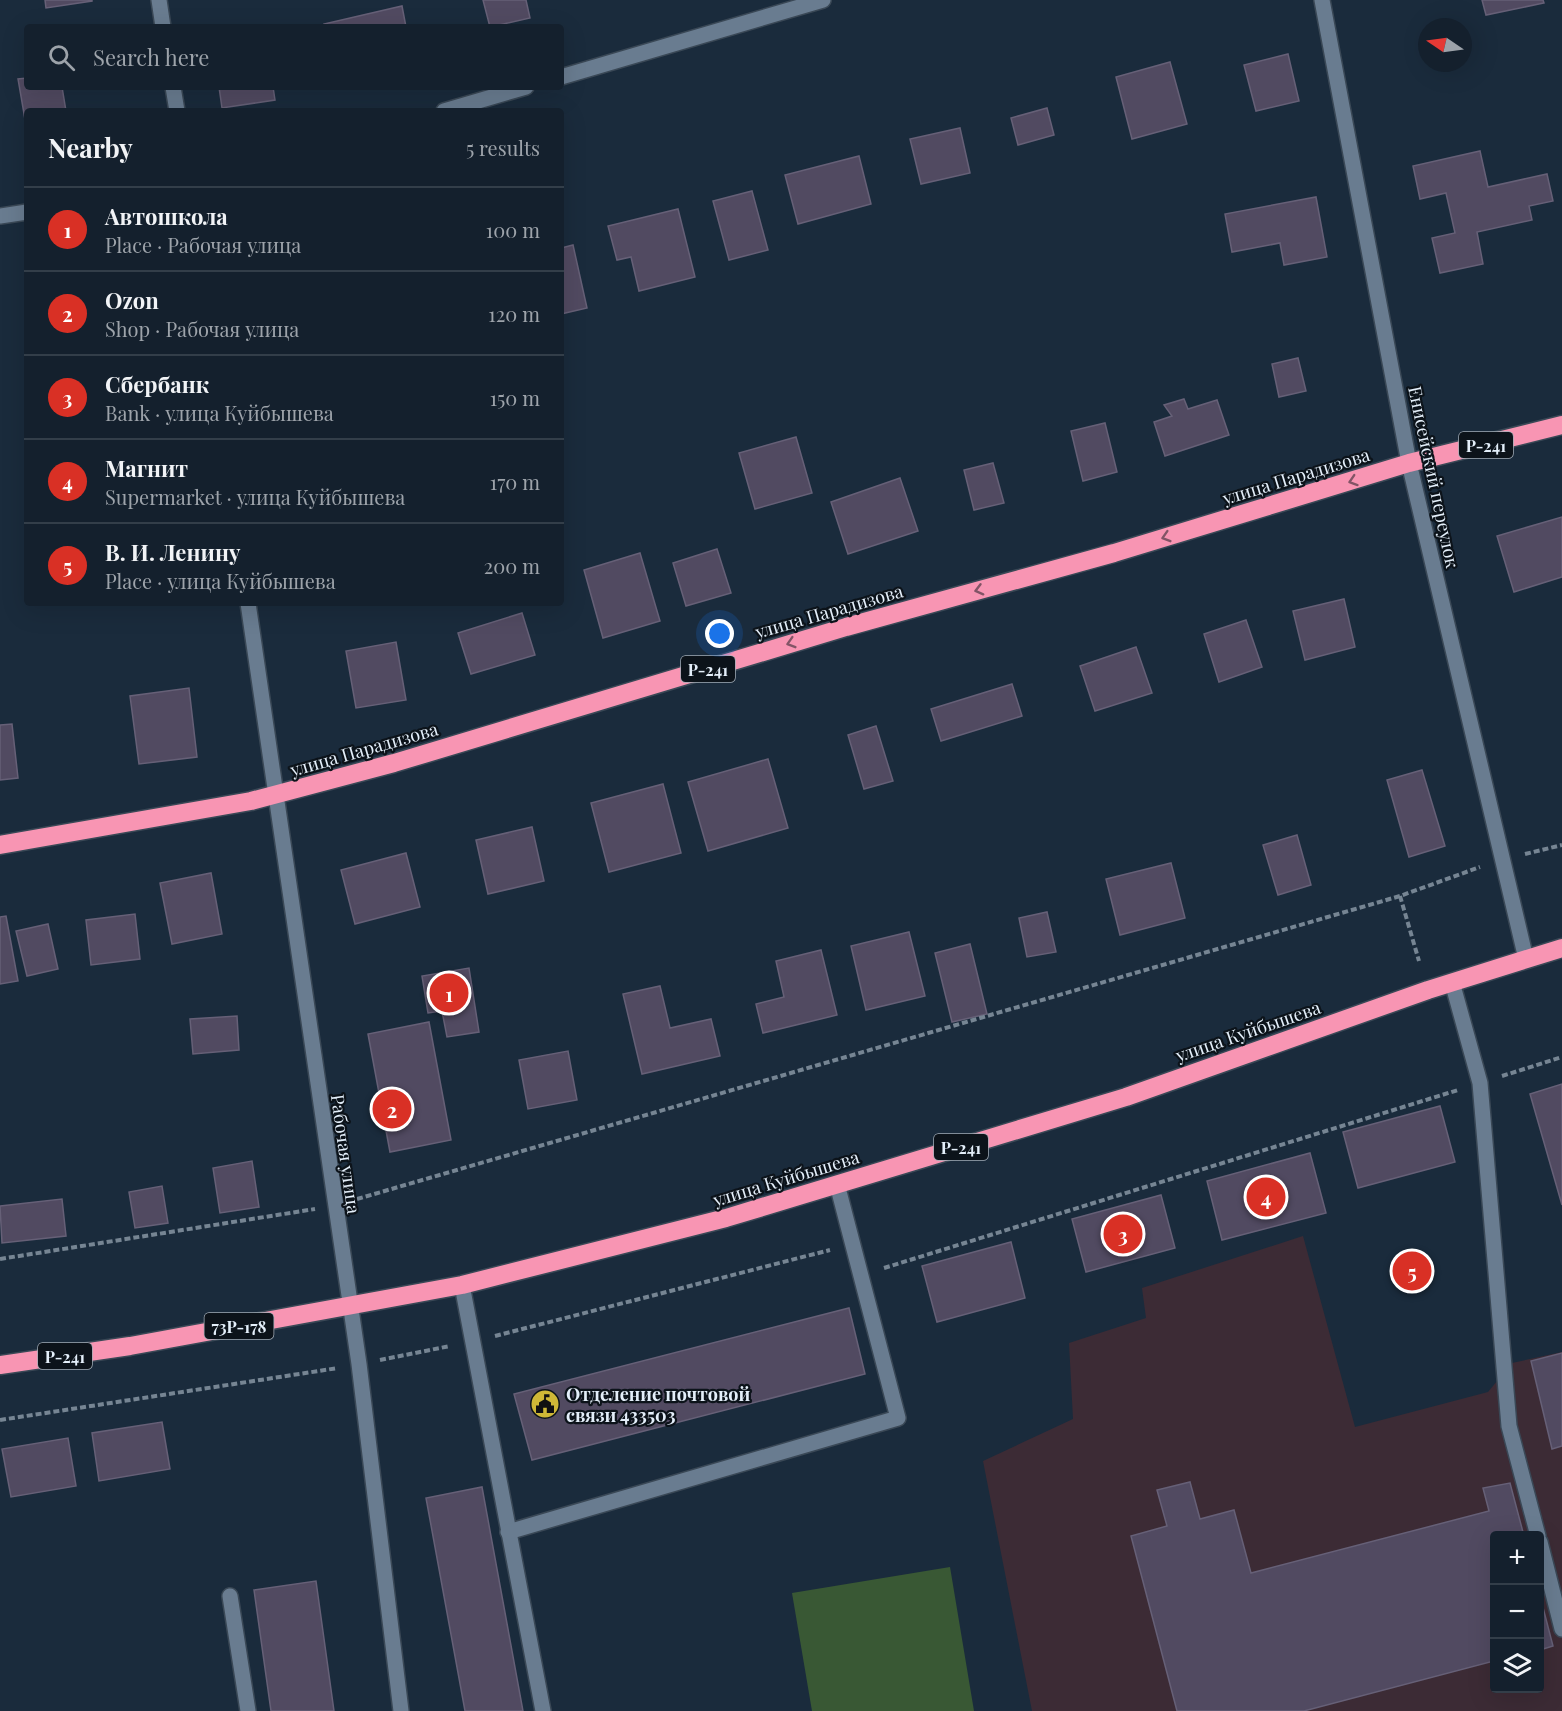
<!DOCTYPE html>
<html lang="en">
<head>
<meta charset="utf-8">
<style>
  :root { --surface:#14202d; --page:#1d2835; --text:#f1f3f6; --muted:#9da3aa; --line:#333e49; --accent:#d93025 }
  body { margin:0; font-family:"Playfair Display",serif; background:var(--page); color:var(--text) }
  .controls { position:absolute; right:18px; bottom:18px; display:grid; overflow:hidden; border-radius:6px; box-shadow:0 6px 24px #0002 }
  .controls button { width:54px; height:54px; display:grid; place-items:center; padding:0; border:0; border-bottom:2px solid var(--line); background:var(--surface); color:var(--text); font:30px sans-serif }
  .compass { position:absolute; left:1418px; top:18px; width:54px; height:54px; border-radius:50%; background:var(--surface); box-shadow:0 6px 24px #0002; rotate:283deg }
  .you { position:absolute; left:720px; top:634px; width:21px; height:21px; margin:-15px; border:4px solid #fff; border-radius:50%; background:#1a73e8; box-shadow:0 0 0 9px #1a73e833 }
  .badge { display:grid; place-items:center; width:39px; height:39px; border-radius:50%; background:var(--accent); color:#fff; font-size:20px; font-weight:700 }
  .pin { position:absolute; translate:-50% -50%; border:3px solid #fff; box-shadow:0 2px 6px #0006 }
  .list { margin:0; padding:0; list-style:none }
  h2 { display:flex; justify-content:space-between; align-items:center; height:78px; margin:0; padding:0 24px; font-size:26px }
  h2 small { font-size:20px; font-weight:400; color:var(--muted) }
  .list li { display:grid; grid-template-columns:39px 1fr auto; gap:18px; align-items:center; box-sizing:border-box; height:84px; padding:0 24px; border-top:2px solid var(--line) }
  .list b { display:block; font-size:22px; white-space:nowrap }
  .list p { margin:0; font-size:20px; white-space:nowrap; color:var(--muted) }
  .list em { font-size:20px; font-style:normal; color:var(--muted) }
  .icon { flex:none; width:33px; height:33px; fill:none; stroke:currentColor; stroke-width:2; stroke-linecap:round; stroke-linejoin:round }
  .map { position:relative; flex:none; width:1562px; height:1711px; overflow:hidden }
  .search { position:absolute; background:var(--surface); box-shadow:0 6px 24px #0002; left:24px; top:24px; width:540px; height:66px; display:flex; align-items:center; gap:15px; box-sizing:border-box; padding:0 21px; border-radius:6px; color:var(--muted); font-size:22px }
  .panel { position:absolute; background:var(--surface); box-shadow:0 6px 24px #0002; left:24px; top:108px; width:540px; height:498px; border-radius:6px }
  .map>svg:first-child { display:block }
  .industrial { fill:#3c2b35; fill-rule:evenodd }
  .green { fill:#395834 }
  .building { fill:#514a61; stroke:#666077; stroke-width:1.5 }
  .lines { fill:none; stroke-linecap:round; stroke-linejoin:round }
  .lane-casing { stroke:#3a4856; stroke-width:18 }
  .street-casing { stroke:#3a4856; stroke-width:18 }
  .highway-casing { stroke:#3a4856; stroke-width:21 }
  .path { stroke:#768593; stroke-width:4; stroke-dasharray:6 3; stroke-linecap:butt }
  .lane { stroke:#697c90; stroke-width:15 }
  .street { stroke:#697c90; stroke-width:15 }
  .highway { stroke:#f895b3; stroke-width:18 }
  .oneway { stroke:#825466 }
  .labels { text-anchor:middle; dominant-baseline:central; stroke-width:4.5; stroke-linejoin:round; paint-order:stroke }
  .shield { fill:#0c131a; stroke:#a3adb7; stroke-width:1.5 }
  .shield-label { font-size:16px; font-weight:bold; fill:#e4effa }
  .street-label { font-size:18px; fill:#e4effa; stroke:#0c131a }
  .poi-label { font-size:18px; font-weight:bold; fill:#e4effa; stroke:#0c131a; text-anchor:start }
</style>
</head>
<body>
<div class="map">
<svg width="1562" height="1711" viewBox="0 0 1562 1711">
  <rect width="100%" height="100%" fill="#1a2b3c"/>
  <!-- industrial -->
  <path class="industrial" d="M1303,1236L1355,1427L1488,1392L1512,1363L1562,1352V1711H1032L983,1461L1073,1419L1069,1343L1146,1318L1142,1288ZM1494,1536H1540V1688H1494Z"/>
  <!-- green -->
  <path class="green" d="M950,1567L974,1711H812L792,1593Z"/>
  <!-- building -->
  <g class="building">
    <path d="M45,0H92V1L46,8Z"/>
    <path d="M483,0H526L530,18L490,27Z"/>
    <path d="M1482,0H1543L1544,3L1486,15Z"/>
    <path d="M402,6L406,27H325L324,24Z"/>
    <path d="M1288,54L1299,101L1256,111L1244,65Z"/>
    <path d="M1170,62L1187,124L1132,139L1116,77Z"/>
    <path d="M27,78V87H62L66,111H27V131L18,79Z"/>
    <path d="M219,87H273L275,100L222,108Z"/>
    <path d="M1047,108L1054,135L1018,145L1011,118Z"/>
    <path d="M960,128L970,173L921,184L910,139Z"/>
    <path d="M1480,151L1488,187L1547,174L1553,201L1529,206L1532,220L1477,232L1483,264L1440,273L1432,238L1455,233L1446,193L1420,199L1413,166Z"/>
    <path d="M859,156L871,204L798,224L785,175Z"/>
    <path d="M752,191L768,250L729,260L713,201Z"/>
    <path d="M1316,197L1327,257L1284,265L1280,243L1232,252L1225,214Z"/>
    <path d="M678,209L695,277L639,291L631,257L617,260L608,226Z"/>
    <path d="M573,245L587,308L561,314V248Z"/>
    <path d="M1298,358L1306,391L1279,397L1272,364Z"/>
    <path d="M1184,399L1188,409L1217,400L1229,435L1165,456L1154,422L1172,416L1164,405Z"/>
    <path d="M1105,423L1117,472L1083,481L1071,431Z"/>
    <path d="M796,437L812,493L755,509L739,453Z"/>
    <path d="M993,463L1004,503L974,510L964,470Z"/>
    <path d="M900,478L918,531L848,554L831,502Z"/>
    <path d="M1562,517V577L1514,592L1497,536Z"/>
    <path d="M717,549L731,593L686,606L673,563Z"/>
    <path d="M640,553L660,621L603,638L584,570Z"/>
    <path d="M1344,599L1355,647L1305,660L1293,611Z"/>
    <path d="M522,613L535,655L471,674L458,633Z"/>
    <path d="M1246,620L1262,667L1219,682L1204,634Z"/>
    <path d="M396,642L406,700L356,708L346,651Z"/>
    <path d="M1136,647L1152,693L1095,711L1080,666Z"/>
    <path d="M1012,684L1022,716L941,741L931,709Z"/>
    <path d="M189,688L197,757L139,764L130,696Z"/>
    <path d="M12,724L18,778L0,780V725Z"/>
    <path d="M876,726L893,781L864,789L848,735Z"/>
    <path d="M768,759L788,828L708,851L688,782Z"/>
    <path d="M1422,770L1445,846L1409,857L1387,780Z"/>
    <path d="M663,784L681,853L609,872L591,803Z"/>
    <path d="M532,827L544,881L488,894L476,840Z"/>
    <path d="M1297,835L1311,885L1278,895L1263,845Z"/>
    <path d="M406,853L420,907L355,924L341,870Z"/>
    <path d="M1171,863L1185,918L1120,935L1106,879Z"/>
    <path d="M211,873L222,934L172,944L160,883Z"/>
    <path d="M1047,912L1056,952L1027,957L1019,918Z"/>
    <path d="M135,914L140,959L91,965L86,920Z"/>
    <path d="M6,916L18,981L0,984V917Z"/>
    <path d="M48,924L58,969L27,976L16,931Z"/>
    <path d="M909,932L925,996L866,1010L851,946Z"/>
    <path d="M970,944L987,1014L952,1022L935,953Z"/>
    <path d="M821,950L837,1015L763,1033L756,1004L784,997L776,961Z"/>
    <path d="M469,968L479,1032L447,1037L442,1011L428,1013L422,976Z"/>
    <path d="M660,986L670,1028L711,1019L720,1056L642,1074L623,994Z"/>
    <path d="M237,1016L239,1050L193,1054L190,1019Z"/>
    <path d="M429,1022L451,1140L390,1152L368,1034Z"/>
    <path d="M568,1051L577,1100L528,1109L519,1060Z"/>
    <path d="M1562,1084V1205L1530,1094Z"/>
    <path d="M1440,1106L1455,1162L1358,1188L1343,1132Z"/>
    <path d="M1310,1153L1326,1213L1222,1240L1207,1181Z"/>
    <path d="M252,1161L259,1207L220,1213L213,1168Z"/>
    <path d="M162,1186L168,1223L135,1228L129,1192Z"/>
    <path d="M1161,1195L1175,1248L1086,1272L1072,1219Z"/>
    <path d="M62,1199L66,1236L2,1243L0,1206Z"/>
    <path d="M1011,1242L1025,1298L937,1322L922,1266Z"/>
    <path d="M849,1308L865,1374L532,1460L514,1394Z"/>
    <path d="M1562,1353V1446L1552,1449L1531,1361Z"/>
    <path d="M162,1422L170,1469L99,1481L92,1433Z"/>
    <path d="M68,1438L76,1486L11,1497L2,1449Z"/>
    <path d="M1190,1482L1200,1519L1234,1510L1251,1573L1489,1511L1483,1488L1510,1483L1524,1536H1494V1661L1304,1711H1177L1131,1536L1167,1526L1157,1490Z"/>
    <path d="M482,1487L523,1711H465L426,1498Z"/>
    <path d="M316,1581L334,1711H271L254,1590Z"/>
    <path d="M1540,1596L1553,1646L1540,1650Z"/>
  </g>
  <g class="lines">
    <!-- lane casing -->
    <g class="lane-casing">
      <g id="lane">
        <path d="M1452,982L1480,1083L1509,1426L1538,1536"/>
        <path d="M462,1285L543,1711"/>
        <path d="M508,1532L898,1418L837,1184"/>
        <path d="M1540,1542L1562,1629"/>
        <path d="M230,1596L248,1711"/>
      </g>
    </g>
    <!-- street casing -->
    <g class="street-casing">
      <g id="street">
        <path d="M159,0L163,27"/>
        <path d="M1322,0L1409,463L1526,959"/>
        <path d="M561,77L823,0"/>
        <path d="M173,87L177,111"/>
        <path d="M444,111L526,87"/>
        <path d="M0,216L27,212"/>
        <path d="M248,603L359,1364L401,1711"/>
      </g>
    </g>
    <!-- highway casing -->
    <g class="highway-casing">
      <g id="highway">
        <path d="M0,845L251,801L394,763L846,627L1114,553L1409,463L1562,425"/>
        <path d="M0,1365L130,1346L462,1285L726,1218L1126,1097L1428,990L1562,948"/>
      </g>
    </g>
    <!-- path -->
    <g class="path">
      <path d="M1525,854L1562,845"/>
      <path d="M1400,896L1419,961"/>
      <path d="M1502,1076L1562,1057"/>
      <path d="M357,1199L1400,896L1480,867"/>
      <path d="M0,1259L315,1209"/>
      <path d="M884,1268L1458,1090"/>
      <path d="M495,1336L830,1250"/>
      <path d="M380,1360L450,1346"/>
      <path d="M0,1420L338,1368"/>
    </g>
    <!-- lane -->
    <use href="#lane" class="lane"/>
    <!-- street -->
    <use href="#street" class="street"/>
    <!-- highway -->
    <use href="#highway" class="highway"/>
  </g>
  <!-- one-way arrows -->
  <defs><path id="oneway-chevron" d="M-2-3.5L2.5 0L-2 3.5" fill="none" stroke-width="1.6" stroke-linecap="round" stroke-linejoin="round" transform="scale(1.5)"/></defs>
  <g class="oneway">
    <use href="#oneway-chevron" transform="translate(1353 481) rotate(162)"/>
    <use href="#oneway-chevron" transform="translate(1166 537) rotate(163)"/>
    <use href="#oneway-chevron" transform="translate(979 590) rotate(165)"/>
    <use href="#oneway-chevron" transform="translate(791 643) rotate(163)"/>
  </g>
  <!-- icons -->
  <defs>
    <g id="civic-disc" transform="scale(1.5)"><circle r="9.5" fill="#cfb837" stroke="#0c131a"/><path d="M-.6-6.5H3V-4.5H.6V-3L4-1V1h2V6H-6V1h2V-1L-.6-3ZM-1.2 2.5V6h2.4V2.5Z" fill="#111"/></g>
  </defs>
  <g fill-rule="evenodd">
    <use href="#civic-disc" x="545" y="1404"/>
  </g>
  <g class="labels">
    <!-- shield labels -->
    <g class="shield">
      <rect x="1459" y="432" width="54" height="26" rx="4.5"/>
      <rect x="681" y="656" width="54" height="26" rx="4.5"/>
      <rect x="934" y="1134" width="54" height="26" rx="4.5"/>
      <rect x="204.5" y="1313" width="69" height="26" rx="4.5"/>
      <rect x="38" y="1343" width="54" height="26" rx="4.5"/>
    </g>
    <g class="shield-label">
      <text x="1486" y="445">Р-241</text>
      <text x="708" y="669">Р-241</text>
      <text x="961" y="1147">Р-241</text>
      <text x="239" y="1326">73Р-178</text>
      <text x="65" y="1356">Р-241</text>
    </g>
    <!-- street labels -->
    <g class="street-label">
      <text transform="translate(1296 476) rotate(-17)">улица Парадизова</text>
      <text transform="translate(1434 477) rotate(78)">Енисейский переулок</text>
      <text transform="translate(829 611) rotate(-16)">улица Парадизова</text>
      <text transform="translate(364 749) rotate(-16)">улица Парадизова</text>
      <text transform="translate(1248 1031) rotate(-19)">улица Куйбышева</text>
      <text transform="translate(346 1154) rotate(82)">Рабочая улица</text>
      <text transform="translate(786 1178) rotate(-17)">улица Куйбышева</text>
    </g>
    <!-- poi labels -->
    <g class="poi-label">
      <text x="566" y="1394">Отделение почтовой<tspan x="566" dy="21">связи 433503</tspan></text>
    </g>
  </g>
</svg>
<div class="controls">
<button>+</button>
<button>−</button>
<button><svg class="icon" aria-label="layers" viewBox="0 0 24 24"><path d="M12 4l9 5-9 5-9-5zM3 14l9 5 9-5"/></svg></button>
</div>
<svg class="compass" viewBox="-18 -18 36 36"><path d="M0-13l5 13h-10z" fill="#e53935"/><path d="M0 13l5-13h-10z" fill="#9da3aa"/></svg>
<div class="you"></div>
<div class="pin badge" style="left:449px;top:993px">1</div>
<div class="pin badge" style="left:392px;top:1109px">2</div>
<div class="pin badge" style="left:1123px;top:1234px">3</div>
<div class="pin badge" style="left:1266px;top:1197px">4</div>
<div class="pin badge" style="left:1412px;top:1271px">5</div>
<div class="search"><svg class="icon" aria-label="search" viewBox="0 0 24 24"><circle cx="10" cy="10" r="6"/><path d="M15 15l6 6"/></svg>Search here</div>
<section class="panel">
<h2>Nearby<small>5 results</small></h2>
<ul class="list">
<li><span class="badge">1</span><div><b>Автошкола</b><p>Place · Рабочая улица</p></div><em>100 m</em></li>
<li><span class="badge">2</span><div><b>Ozon</b><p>Shop · Рабочая улица</p></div><em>120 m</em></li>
<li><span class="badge">3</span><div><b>Сбербанк</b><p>Bank · улица Куйбышева</p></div><em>150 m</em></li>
<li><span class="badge">4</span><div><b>Магнит</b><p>Supermarket · улица Куйбышева</p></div><em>170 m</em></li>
<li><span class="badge">5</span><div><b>В. И. Ленину</b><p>Place · улица Куйбышева</p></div><em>200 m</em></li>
</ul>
</section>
</div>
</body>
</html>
